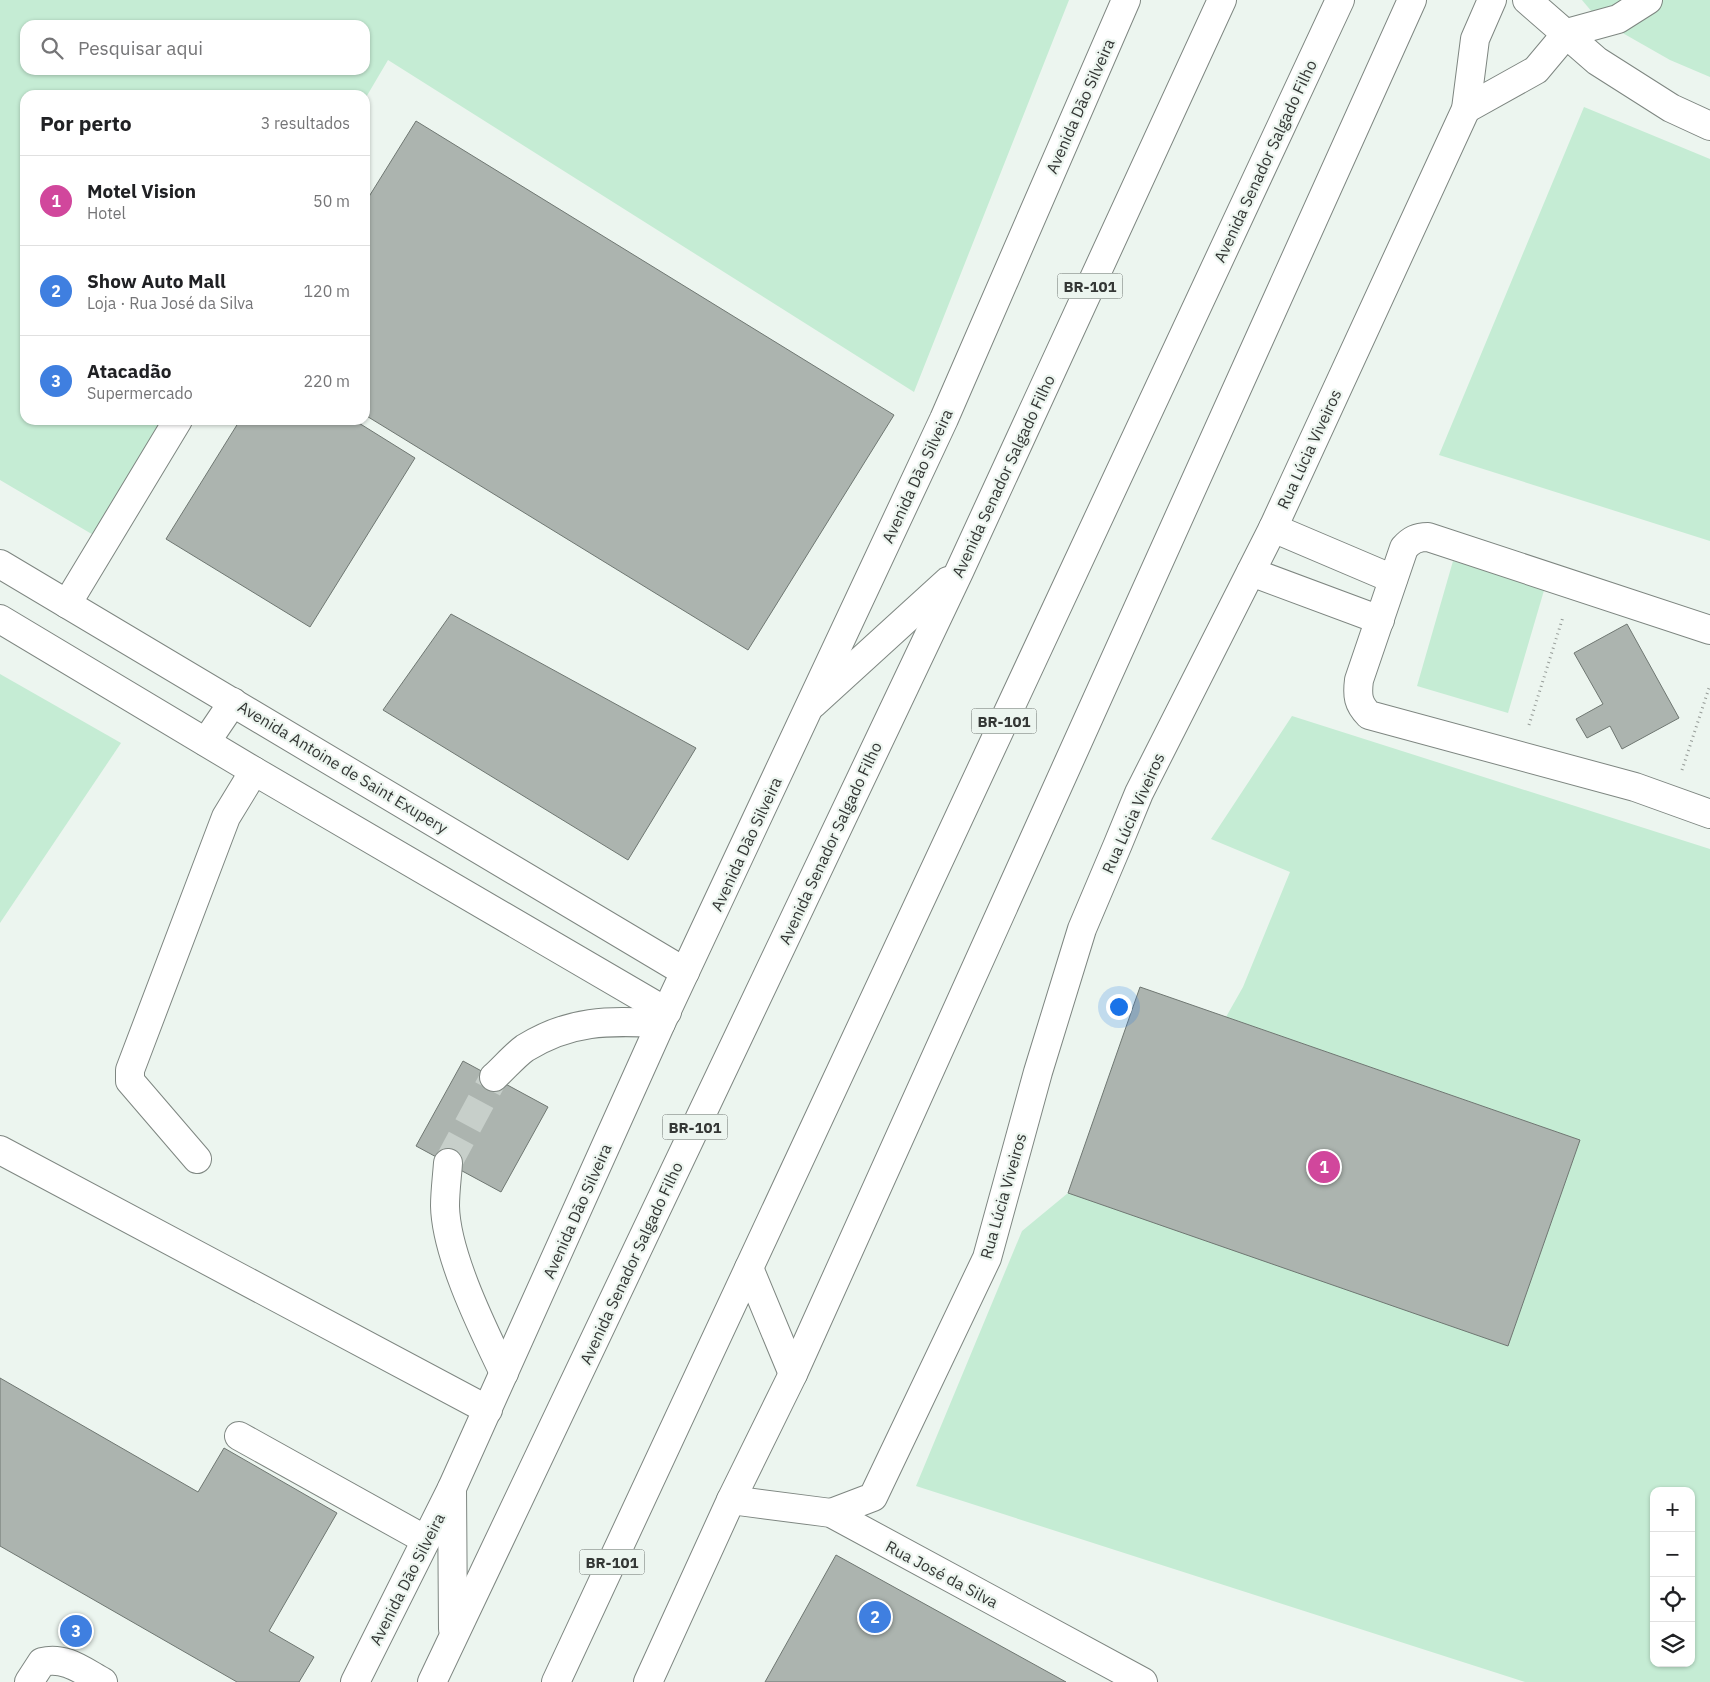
<!DOCTYPE html>
<html lang="pt">
<head>
<meta charset="utf-8">
<style>
  :root { --surface:#fff; --page:#f2f2f2; --text:#202124; --muted:#757577; --line:#e0e0e0; --accent:#0f766e }
  body { margin:0; font-family:"IBM Plex Sans",sans-serif; background:var(--page); color:var(--text) }
  .controls { position:absolute; right:15px; bottom:15px; display:grid; overflow:hidden; border-radius:10px; box-shadow:0 1px 4px #0004 }
  .controls button { width:45px; height:45px; display:grid; place-items:center; padding:0; border:0; border-bottom:1px solid var(--line); background:var(--surface); color:var(--text); font:25px sans-serif }
  .you { position:absolute; left:1118px; top:1006px; width:18px; height:18px; margin:-12px; border:4px solid #fff; border-radius:50%; background:#1a73e8; box-shadow:0 0 0 8px #1a73e833 }
  .badge { display:grid; place-items:center; width:32px; height:32px; border-radius:50%; background:var(--accent); color:#fff; font-size:16px; font-weight:700 }
  .pin { position:absolute; translate:-50% -50%; border:2px solid #fff; box-shadow:0 1px 5px #0006 }
  .list { margin:0; padding:0; list-style:none }
  h2 { display:flex; justify-content:space-between; align-items:center; height:65px; margin:0; padding:0 20px; font-size:21px }
  h2 small { font-size:16px; font-weight:400; color:var(--muted) }
  .list li { display:grid; grid-template-columns:32px 1fr auto; gap:15px; align-items:center; box-sizing:border-box; height:90px; padding:0 20px; border-top:1px solid var(--line) }
  .list b { display:block; font-size:19px; white-space:nowrap }
  .list p { margin:0; font-size:16px; white-space:nowrap; color:var(--muted) }
  .list em { font-size:16px; font-style:normal; color:var(--muted) }
  .icon { flex:none; width:28px; height:28px; fill:none; stroke:currentColor; stroke-width:2; stroke-linecap:round; stroke-linejoin:round }
  .map { position:relative; flex:none; width:1710px; height:1682px; overflow:hidden }
  .search { position:absolute; background:var(--surface); box-shadow:0 1px 4px #0004; left:20px; top:20px; width:350px; height:55px; display:flex; align-items:center; gap:12px; box-sizing:border-box; padding:0 18px; border-radius:15px; color:var(--muted); font-size:19px }
  .panel { position:absolute; background:var(--surface); box-shadow:0 1px 4px #0004; left:20px; top:90px; width:350px; height:335px; border-radius:15px }
  .map>svg:first-child { display:block }
  .green { fill:#c5ecd4; fill-rule:evenodd }
  .building { fill:#acb4af; stroke:#6f7772 }
  .lines { fill:none; stroke-linecap:round; stroke-linejoin:round }
  .minor-tunnel { stroke:#c7cfca; stroke-width:28; stroke-dasharray:28 14; stroke-linecap:butt }
  .minor-casing { stroke:#7e8681; stroke-width:30 }
  .major-casing { stroke:#7e8681; stroke-width:30 }
  .highway-casing { stroke:#7e8681; stroke-width:30 }
  .path { stroke:#959b97; stroke-width:3; stroke-dasharray:1 4; stroke-linecap:butt }
  .minor { stroke:#fff; stroke-width:28 }
  .major { stroke:#fff; stroke-width:28 }
  .highway { stroke:#fff; stroke-width:28 }
  .labels { text-anchor:middle; dominant-baseline:central; stroke-width:4.5; stroke-linejoin:round; paint-order:stroke }
  .shield { fill:#ecf5ef; stroke:#6b706d; stroke-width:1 }
  .shield-label { font-size:15px; font-weight:bold; fill:#343735 }
  .street-label { font-size:16px; fill:#343735; stroke:#ecf5ef }
</style>
</head>
<body>
<div class="map">
<svg width="1710" height="1682" viewBox="0 0 1710 1682">
  <rect width="100%" height="100%" fill="#ecf5ef"/>
  <!-- green -->
  <g class="green">
    <path d="M0,0H1069L914,392L388,60L365,99V95H25V420H179L107,543L0,480ZM25,25H365V70H25Z"/>
    <path d="M1582,0H1710V77L1670,60L1598,19Z"/>
    <path d="M1584,107L1710,159V541L1439,455Z"/>
    <path d="M1453,561L1545,587L1508,713L1417,686Z"/>
    <path d="M0,674L121,743L0,923Z"/>
    <path d="M1292,716L1710,849V1682H1525L916,1486L1022,1231L1068,1193L1508,1345L1580,1140L1226,1017L1243,987L1290,872L1211,839ZM1654,1491H1691V1663H1654Z"/>
  </g>
  <!-- building -->
  <g class="building">
    <path d="M416,121L894,415L748,650L365,415V203Z"/>
    <path d="M240,420H354L415,458L310,627L166,539Z"/>
    <path d="M451,614L696,748L628,860L383,710Z"/>
    <path d="M1627,624L1679,718L1622,749L1610,726L1587,738L1576,719L1603,704L1574,653Z"/>
    <path d="M1140,987L1580,1140L1508,1346L1068,1193Z"/>
    <path d="M463,1061L548,1107L501,1192L416,1146Z"/>
    <path d="M0,1378L198,1492L224,1448L337,1513L269,1631L314,1657L299,1682H237L0,1546Z"/>
    <path d="M836,1555L1066,1682H765Z"/>
  </g>
  <g class="lines">
    <!-- minor-tunnel -->
    <path class="minor-tunnel" d="M448,1163L494,1077"/>
    <!-- minor casing -->
    <g class="minor-casing">
      <g id="minor">
        <path d="M1466,109L1536,70L1567,33"/>
        <path d="M1273,528L1393,579"/>
        <path d="M0,564L685,972"/>
        <path d="M1251,572L1380,620"/>
        <path d="M67,604L178,420"/>
        <path d="M0,619L254,771L667,1012"/>
        <path d="M1710,630L1428,537C1417,537 1411,540 1404,548L1359,680C1357,696 1358,704 1369,715L1635,787L1710,814"/>
        <path d="M206,742L233,702"/>
        <path d="M494,1077C504,1068 514,1056 525,1048C572,1019 609,1021 661,1023"/>
        <path d="M0,1150L488,1410"/>
        <path d="M197,1159L130,1081V1070L226,817L254,771"/>
        <path d="M448,1163C447,1177 445,1192 445,1206C446,1255 483,1329 504,1373"/>
        <path d="M239,1436L426,1540"/>
        <path d="M731,1500L831,1513L1143,1682"/>
        <path d="M831,1513L873,1497L987,1258L1038,1072L1082,929L1118,844L1139,793L1273,528L1466,109L1475,39L1492,0"/>
        <path d="M29,1682L42,1662C65,1656 83,1671 103,1682"/>
      </g>
    </g>
    <!-- major casing -->
    <g class="major-casing">
      <g id="major">
        <path d="M1527,0L1597,61L1671,108L1710,126"/>
        <path d="M1567,33L1618,19L1648,0"/>
        <path d="M355,1682L452,1488L661,1023L944,419L1126,0"/>
        <path d="M648,1682L731,1500L793,1374L1412,0"/>
      </g>
    </g>
    <!-- highway casing -->
    <g class="highway-casing">
      <g id="highway">
        <path d="M813,704L948,581"/>
        <path d="M749,1268L793,1374"/>
        <path d="M452,1488L453,1629"/>
        <path d="M432,1682L959,572L1222,0"/>
        <path d="M556,1682L1340,0"/>
      </g>
    </g>
    <!-- path -->
    <g class="path">
      <path d="M1529,725L1563,617"/>
      <path d="M1682,770L1710,685"/>
    </g>
    <!-- minor -->
    <use href="#minor" class="minor"/>
    <!-- major -->
    <use href="#major" class="major"/>
    <!-- highway -->
    <use href="#highway" class="highway"/>
  </g>
  <g class="labels">
    <!-- shield labels -->
    <g class="shield">
      <rect x="1057.5" y="273.5" width="65" height="25" rx="4"/>
      <rect x="971.5" y="708.5" width="65" height="25" rx="4"/>
      <rect x="662.5" y="1114.5" width="65" height="25" rx="4"/>
      <rect x="579.5" y="1549.5" width="65" height="25" rx="4"/>
    </g>
    <g class="shield-label">
      <text x="1090" y="286">BR-101</text>
      <text x="1004" y="721">BR-101</text>
      <text x="695" y="1127">BR-101</text>
      <text x="612" y="1562">BR-101</text>
    </g>
    <!-- street labels -->
    <g class="street-label">
      <text transform="translate(1080 106) rotate(-66)">Avenida Dão Silveira</text>
      <text transform="translate(1265 161) rotate(-65)">Avenida Senador Salgado Filho</text>
      <text transform="translate(1309 449) rotate(-65)">Rua Lúcia Viveiros</text>
      <text transform="translate(917 476) rotate(-65)">Avenida Dão Silveira</text>
      <text transform="translate(1003 476) rotate(-65)">Avenida Senador Salgado Filho</text>
      <text transform="translate(343 767) rotate(31)">Avenida Antoine de Saint Exupery</text>
      <text transform="translate(1133 813) rotate(-66)">Rua Lúcia Viveiros</text>
      <text transform="translate(830 843) rotate(-65)">Avenida Senador Salgado Filho</text>
      <text transform="translate(746 844) rotate(-65)">Avenida Dão Silveira</text>
      <text transform="translate(1003 1196) rotate(-74)">Rua Lúcia Viveiros</text>
      <text transform="translate(577 1211) rotate(-66)">Avenida Dão Silveira</text>
      <text transform="translate(631 1263) rotate(-65)">Avenida Senador Salgado Filho</text>
      <text transform="translate(942 1574) rotate(28)">Rua José da Silva</text>
      <text transform="translate(407 1579) rotate(-63)">Avenida Dão Silveira</text>
    </g>
  </g>
</svg>
<div class="controls">
<button>+</button>
<button>−</button>
<button><svg class="icon" aria-label="locate" viewBox="0 0 24 24"><circle cx="12" cy="12" r="6"/><path d="M12 2v4M12 18v4M2 12h4M18 12h4"/></svg></button>
<button><svg class="icon" aria-label="layers" viewBox="0 0 24 24"><path d="M12 4l9 5-9 5-9-5zM3 14l9 5 9-5"/></svg></button>
</div>
<div class="you"></div>
<div class="pin badge" style="left:1324px;top:1167px;background:#d1479c">1</div>
<div class="pin badge" style="left:875px;top:1617px;background:#3f7fe0">2</div>
<div class="pin badge" style="left:76px;top:1631px;background:#3f7fe0">3</div>
<div class="search"><svg class="icon" aria-label="search" viewBox="0 0 24 24"><circle cx="10" cy="10" r="6"/><path d="M15 15l6 6"/></svg>Pesquisar aqui</div>
<section class="panel">
<h2>Por perto<small>3 resultados</small></h2>
<ul class="list">
<li><span class="badge" style="background:#d1479c">1</span><div><b>Motel Vision</b><p>Hotel</p></div><em>50 m</em></li>
<li><span class="badge" style="background:#3f7fe0">2</span><div><b>Show Auto Mall</b><p>Loja · Rua José da Silva</p></div><em>120 m</em></li>
<li><span class="badge" style="background:#3f7fe0">3</span><div><b>Atacadão</b><p>Supermercado</p></div><em>220 m</em></li>
</ul>
</section>
</div>
</body>
</html>
